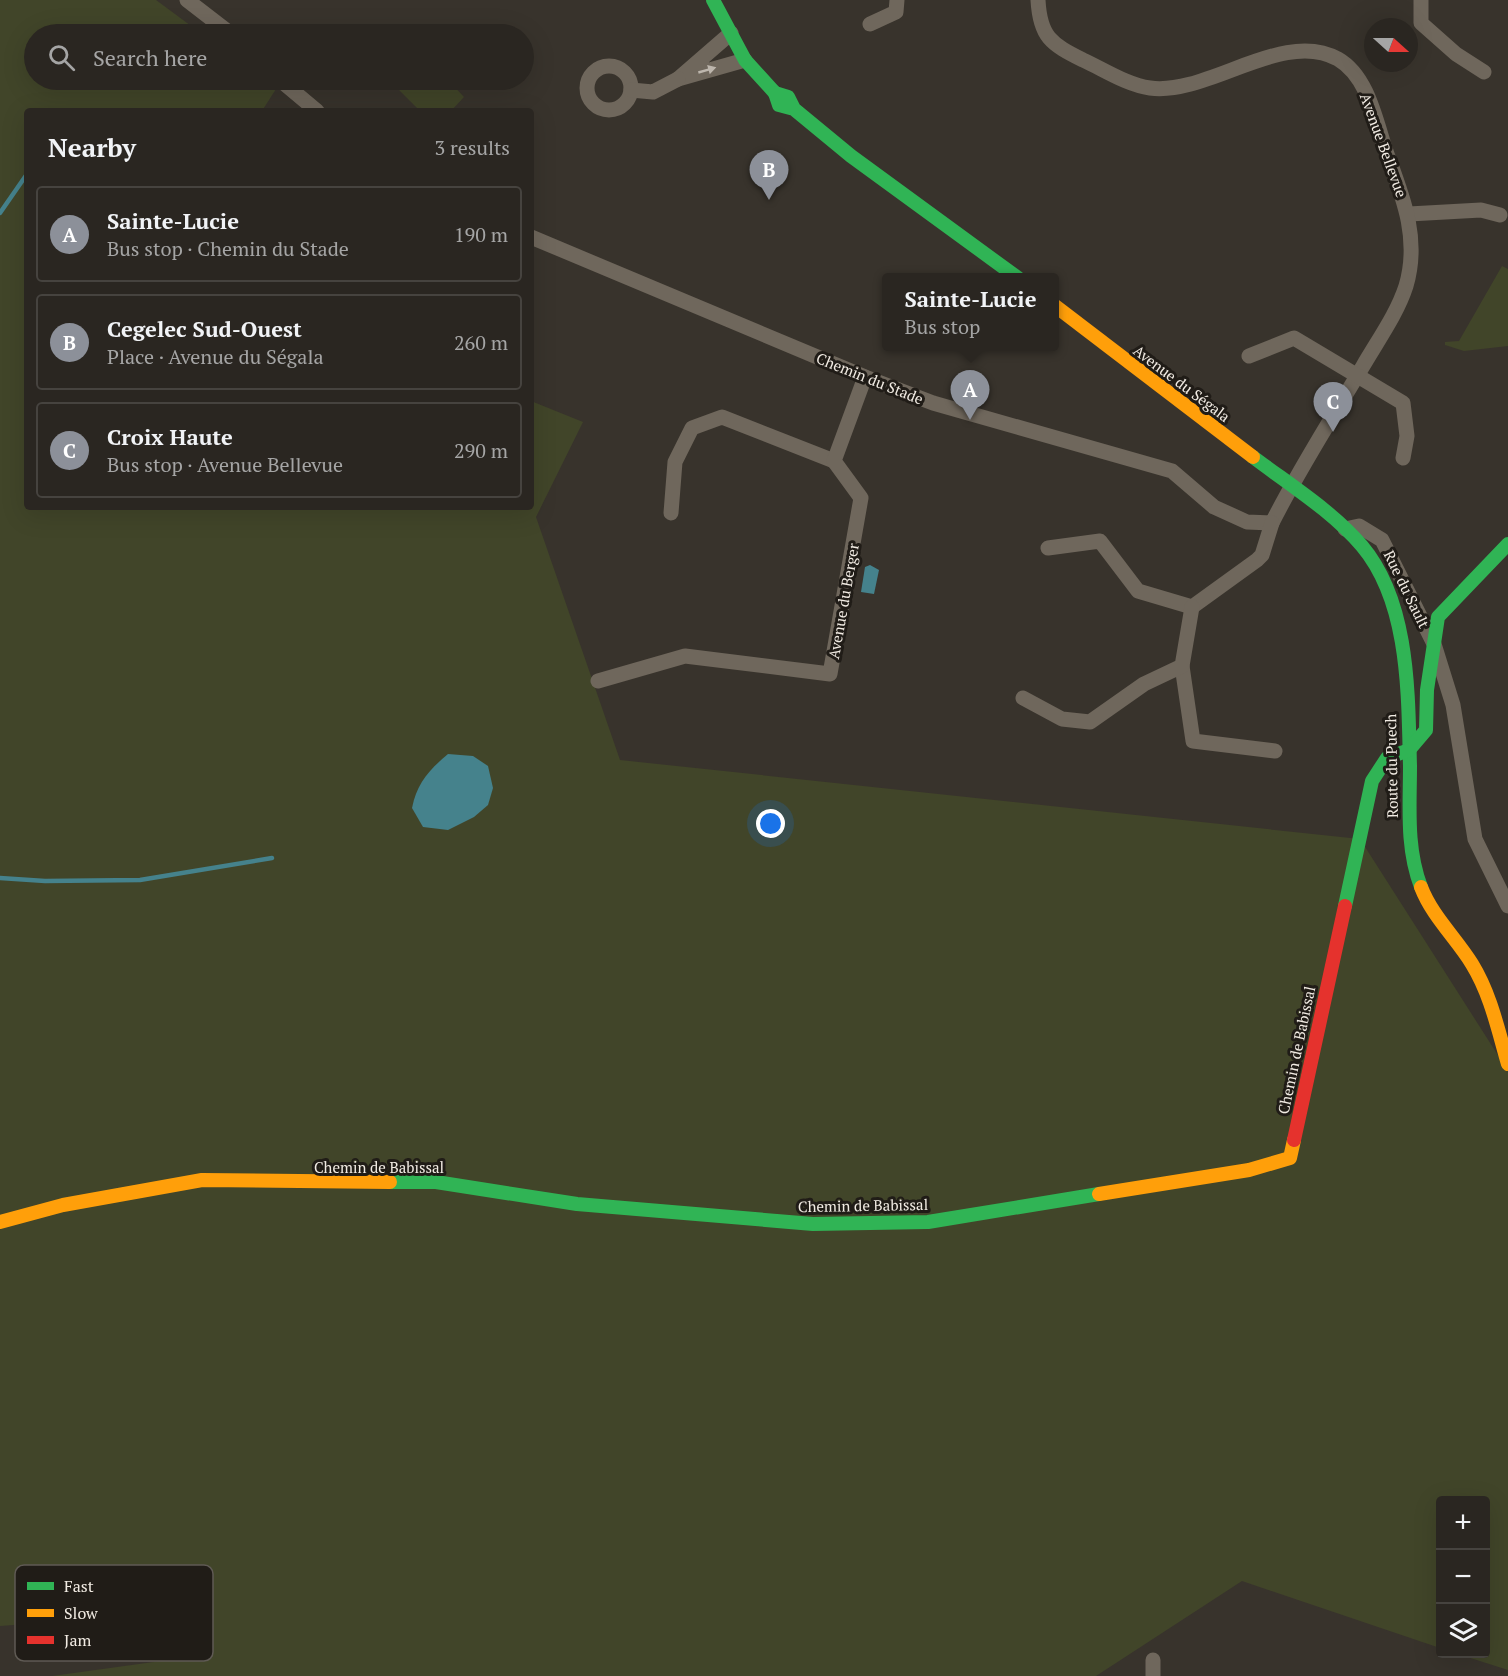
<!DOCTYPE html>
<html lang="en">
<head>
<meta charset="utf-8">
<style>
  :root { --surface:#2a2621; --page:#36322e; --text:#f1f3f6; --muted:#a5a5a5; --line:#46433f; --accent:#8c9099 }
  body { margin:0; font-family:"PT Serif",serif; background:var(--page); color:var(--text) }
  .controls { position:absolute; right:18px; bottom:18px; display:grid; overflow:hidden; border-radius:6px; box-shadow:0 6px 24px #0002 }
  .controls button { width:54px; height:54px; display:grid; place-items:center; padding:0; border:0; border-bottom:2px solid var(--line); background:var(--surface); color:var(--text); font:30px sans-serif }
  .compass { position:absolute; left:1364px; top:18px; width:54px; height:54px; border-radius:50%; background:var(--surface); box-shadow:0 6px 24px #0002; rotate:111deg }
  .you { position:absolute; left:771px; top:824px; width:21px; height:21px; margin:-15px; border:4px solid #fff; border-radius:50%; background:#1a73e8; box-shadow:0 0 0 9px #1a73e833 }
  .badge { display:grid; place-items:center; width:39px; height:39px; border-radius:50%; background:var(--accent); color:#fff; font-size:20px; font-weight:700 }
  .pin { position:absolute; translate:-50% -50px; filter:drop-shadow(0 2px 3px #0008) }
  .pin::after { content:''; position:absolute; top:32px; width:21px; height:18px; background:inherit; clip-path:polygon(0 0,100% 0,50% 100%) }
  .popup { position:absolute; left:882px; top:273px; width:177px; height:78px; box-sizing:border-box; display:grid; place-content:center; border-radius:6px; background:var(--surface); filter:drop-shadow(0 2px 4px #0005); font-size:20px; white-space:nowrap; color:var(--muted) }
  .popup b { font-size:22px; color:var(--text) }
  .popup::after { content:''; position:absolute; left:50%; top:100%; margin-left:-12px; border:12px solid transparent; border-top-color:var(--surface) }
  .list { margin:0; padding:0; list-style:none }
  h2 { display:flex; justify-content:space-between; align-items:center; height:78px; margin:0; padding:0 24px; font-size:26px }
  h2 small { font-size:20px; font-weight:400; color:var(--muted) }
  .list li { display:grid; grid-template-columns:39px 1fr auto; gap:18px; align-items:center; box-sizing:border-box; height:96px; margin:0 12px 12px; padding:0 12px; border:2px solid var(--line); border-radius:6px }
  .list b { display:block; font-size:22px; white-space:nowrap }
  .list p { margin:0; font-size:20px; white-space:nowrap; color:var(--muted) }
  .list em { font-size:20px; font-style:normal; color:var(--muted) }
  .icon { flex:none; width:33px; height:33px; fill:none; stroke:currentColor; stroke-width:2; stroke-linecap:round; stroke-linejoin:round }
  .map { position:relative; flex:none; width:1508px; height:1676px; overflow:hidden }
  .search { position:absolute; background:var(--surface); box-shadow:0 6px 24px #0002; left:24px; top:24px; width:510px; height:66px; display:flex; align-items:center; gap:15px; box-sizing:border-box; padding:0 21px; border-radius:33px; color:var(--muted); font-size:22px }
  .panel { position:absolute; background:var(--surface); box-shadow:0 6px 24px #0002; left:24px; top:108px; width:510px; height:402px; border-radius:6px }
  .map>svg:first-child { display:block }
  .green { fill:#414529 }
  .water { fill:#45828c }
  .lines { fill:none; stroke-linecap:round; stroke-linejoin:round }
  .stream { stroke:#45828c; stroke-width:4.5 }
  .street { stroke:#6f675c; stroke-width:15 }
  .fast { stroke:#30b455; stroke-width:14 }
  .slow { stroke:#ff9f0a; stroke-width:14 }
  .jam { stroke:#e5322d; stroke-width:14 }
  .oneway { fill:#bdb6ad }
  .labels { text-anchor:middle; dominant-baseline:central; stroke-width:6; stroke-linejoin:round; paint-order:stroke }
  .street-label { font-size:15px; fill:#f1ebe3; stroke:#201c17 }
  .key { fill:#201c17; stroke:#5f5a54; stroke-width:1.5 }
  .key-label { font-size:16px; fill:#f1ebe3 }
</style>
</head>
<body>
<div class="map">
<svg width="1508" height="1676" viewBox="0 0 1508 1676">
  <rect width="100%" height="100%" fill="#38332c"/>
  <!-- green -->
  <g class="green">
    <path d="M0,0H156L202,34H34V80H263L276,89L262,111H27V507H531V401L583,422L536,517L620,760L1360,839L1508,1071V1670L1458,1654H1486V1500H1440V1648L1242,1581L1096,1676H52L168,1660L95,1619L0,1626Z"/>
    <path d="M389,80H448L464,97L451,111H420Z"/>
    <path d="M1502,266L1508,269V346L1464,351L1445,345V342L1459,341Z"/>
  </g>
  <!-- water -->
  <g class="water">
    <path d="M870,565L879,570L874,594L861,592L865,567Z"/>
    <path d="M448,754L473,756L488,766L493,788L488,805L474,817L448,830L423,827L412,808C417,783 429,770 448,754Z"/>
  </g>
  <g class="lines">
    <!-- stream -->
    <g class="stream">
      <path d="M0,213L27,174"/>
      <path d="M0,878L45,881L140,880L272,858"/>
    </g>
    <!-- street -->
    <g class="street">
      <path d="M187,0L231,34"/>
      <path d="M1421,0V23L1456,54L1484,72"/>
      <path d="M870,24L896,12L897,0"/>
      <path d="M731,33L678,79L745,60"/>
      <circle cx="609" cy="88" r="22"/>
      <path d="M280,80L317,111"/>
      <path d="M631,90L653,92L678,79"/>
      <path d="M1409,214L1481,210L1500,215"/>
      <path d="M531,237L865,377L933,403L1172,471L1214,507L1247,522L1272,523C1299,469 1332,418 1363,366C1378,340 1397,314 1406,286C1420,239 1403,197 1387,154C1376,123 1369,77 1338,59C1283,28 1208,96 1150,88C1127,85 1103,69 1083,60C1051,44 1040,37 1038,0"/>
      <path d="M1249,356L1294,338L1403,403L1407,436L1403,458"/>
      <path d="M671,513L675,462L692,428L722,417L834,461"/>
      <path d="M1345,529L1359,526L1382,540L1434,644L1453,705L1475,839L1508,906"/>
      <path d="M1048,548L1100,541L1138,591L1192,607L1257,560L1262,555L1272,523"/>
      <path d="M1182,666L1193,741L1275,751"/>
      <path d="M598,681L685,656L830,674L861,498L834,461L865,377"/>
      <path d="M1023,698L1062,719L1090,722L1144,684L1182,666L1192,607"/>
      <path d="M1153,1660V1676"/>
    </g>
    <!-- fast -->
    <g class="fast">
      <path d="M713,0L745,60L775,93"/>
      <path d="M794,109L779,105L775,93L788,97L794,109L851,156L1018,278"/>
      <path d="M1253,457C1290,485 1332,511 1362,546C1410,603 1408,695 1410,766C1410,807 1406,848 1421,887"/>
      <path d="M1345,906L1372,781L1387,758L1409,750L1426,730L1427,690L1438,617L1508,544"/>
      <path d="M390,1182H436L577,1204L813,1224L928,1222L1099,1194"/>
    </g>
    <!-- slow -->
    <g class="slow">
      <path d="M1054,305L1253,457"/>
      <path d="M1421,887C1432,916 1456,938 1472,964C1491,995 1498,1030 1508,1064"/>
      <path d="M1099,1194L1249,1170L1290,1158L1294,1140"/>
      <path d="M0,1222L63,1205L202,1180L390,1182"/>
    </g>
    <!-- jam -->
    <path class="jam" d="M1294,1140L1345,906"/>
  </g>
  <!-- one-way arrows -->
  <defs><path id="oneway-solid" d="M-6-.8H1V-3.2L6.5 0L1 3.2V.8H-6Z" transform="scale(1.5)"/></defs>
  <use class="oneway" href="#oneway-solid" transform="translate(707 70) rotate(-16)"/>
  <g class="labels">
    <!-- street labels -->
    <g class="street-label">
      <text transform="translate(1384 145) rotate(70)">Avenue Bellevue</text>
      <text transform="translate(870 378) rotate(22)">Chemin du Stade</text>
      <text transform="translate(1182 383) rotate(37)">Avenue du Ségala</text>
      <text transform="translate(1407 589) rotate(64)">Rue du Sault</text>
      <text transform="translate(843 601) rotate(-80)">Avenue du Berger</text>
      <text transform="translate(1391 766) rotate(-91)">Route du Puech</text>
      <text transform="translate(1296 1050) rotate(-78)">Chemin de Babissal</text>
      <text x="379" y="1167">Chemin de Babissal</text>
      <text transform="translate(863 1205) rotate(-1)">Chemin de Babissal</text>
    </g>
  </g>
  <!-- legend -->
  <rect x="15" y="1565" width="198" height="96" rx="9" class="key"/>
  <rect x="27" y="1582" width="27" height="8" fill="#30b455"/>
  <rect x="27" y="1609" width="27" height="8" fill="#ff9f0a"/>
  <rect x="27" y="1636" width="27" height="8" fill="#e5322d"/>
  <g class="key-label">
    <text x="64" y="1592">Fast</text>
    <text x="64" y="1619">Slow</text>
    <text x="64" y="1646">Jam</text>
  </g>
</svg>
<div class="controls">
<button>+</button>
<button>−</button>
<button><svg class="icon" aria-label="layers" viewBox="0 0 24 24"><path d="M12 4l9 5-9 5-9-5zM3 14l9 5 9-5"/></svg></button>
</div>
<svg class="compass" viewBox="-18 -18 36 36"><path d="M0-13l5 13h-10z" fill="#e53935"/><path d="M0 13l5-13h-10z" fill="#a5a5a5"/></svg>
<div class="you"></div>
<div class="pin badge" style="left:970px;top:420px">A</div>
<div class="popup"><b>Sainte-Lucie</b>Bus stop</div>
<div class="pin badge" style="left:769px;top:200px">B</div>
<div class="pin badge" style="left:1333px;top:432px">C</div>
<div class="search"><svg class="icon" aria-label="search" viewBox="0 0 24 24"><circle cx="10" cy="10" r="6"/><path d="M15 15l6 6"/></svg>Search here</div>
<section class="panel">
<h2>Nearby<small>3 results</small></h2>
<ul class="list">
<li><span class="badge">A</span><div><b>Sainte-Lucie</b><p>Bus stop · Chemin du Stade</p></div><em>190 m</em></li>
<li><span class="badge">B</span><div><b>Cegelec Sud-Ouest</b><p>Place · Avenue du Ségala</p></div><em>260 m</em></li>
<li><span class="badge">C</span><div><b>Croix Haute</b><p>Bus stop · Avenue Bellevue</p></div><em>290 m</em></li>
</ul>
</section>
</div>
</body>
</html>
